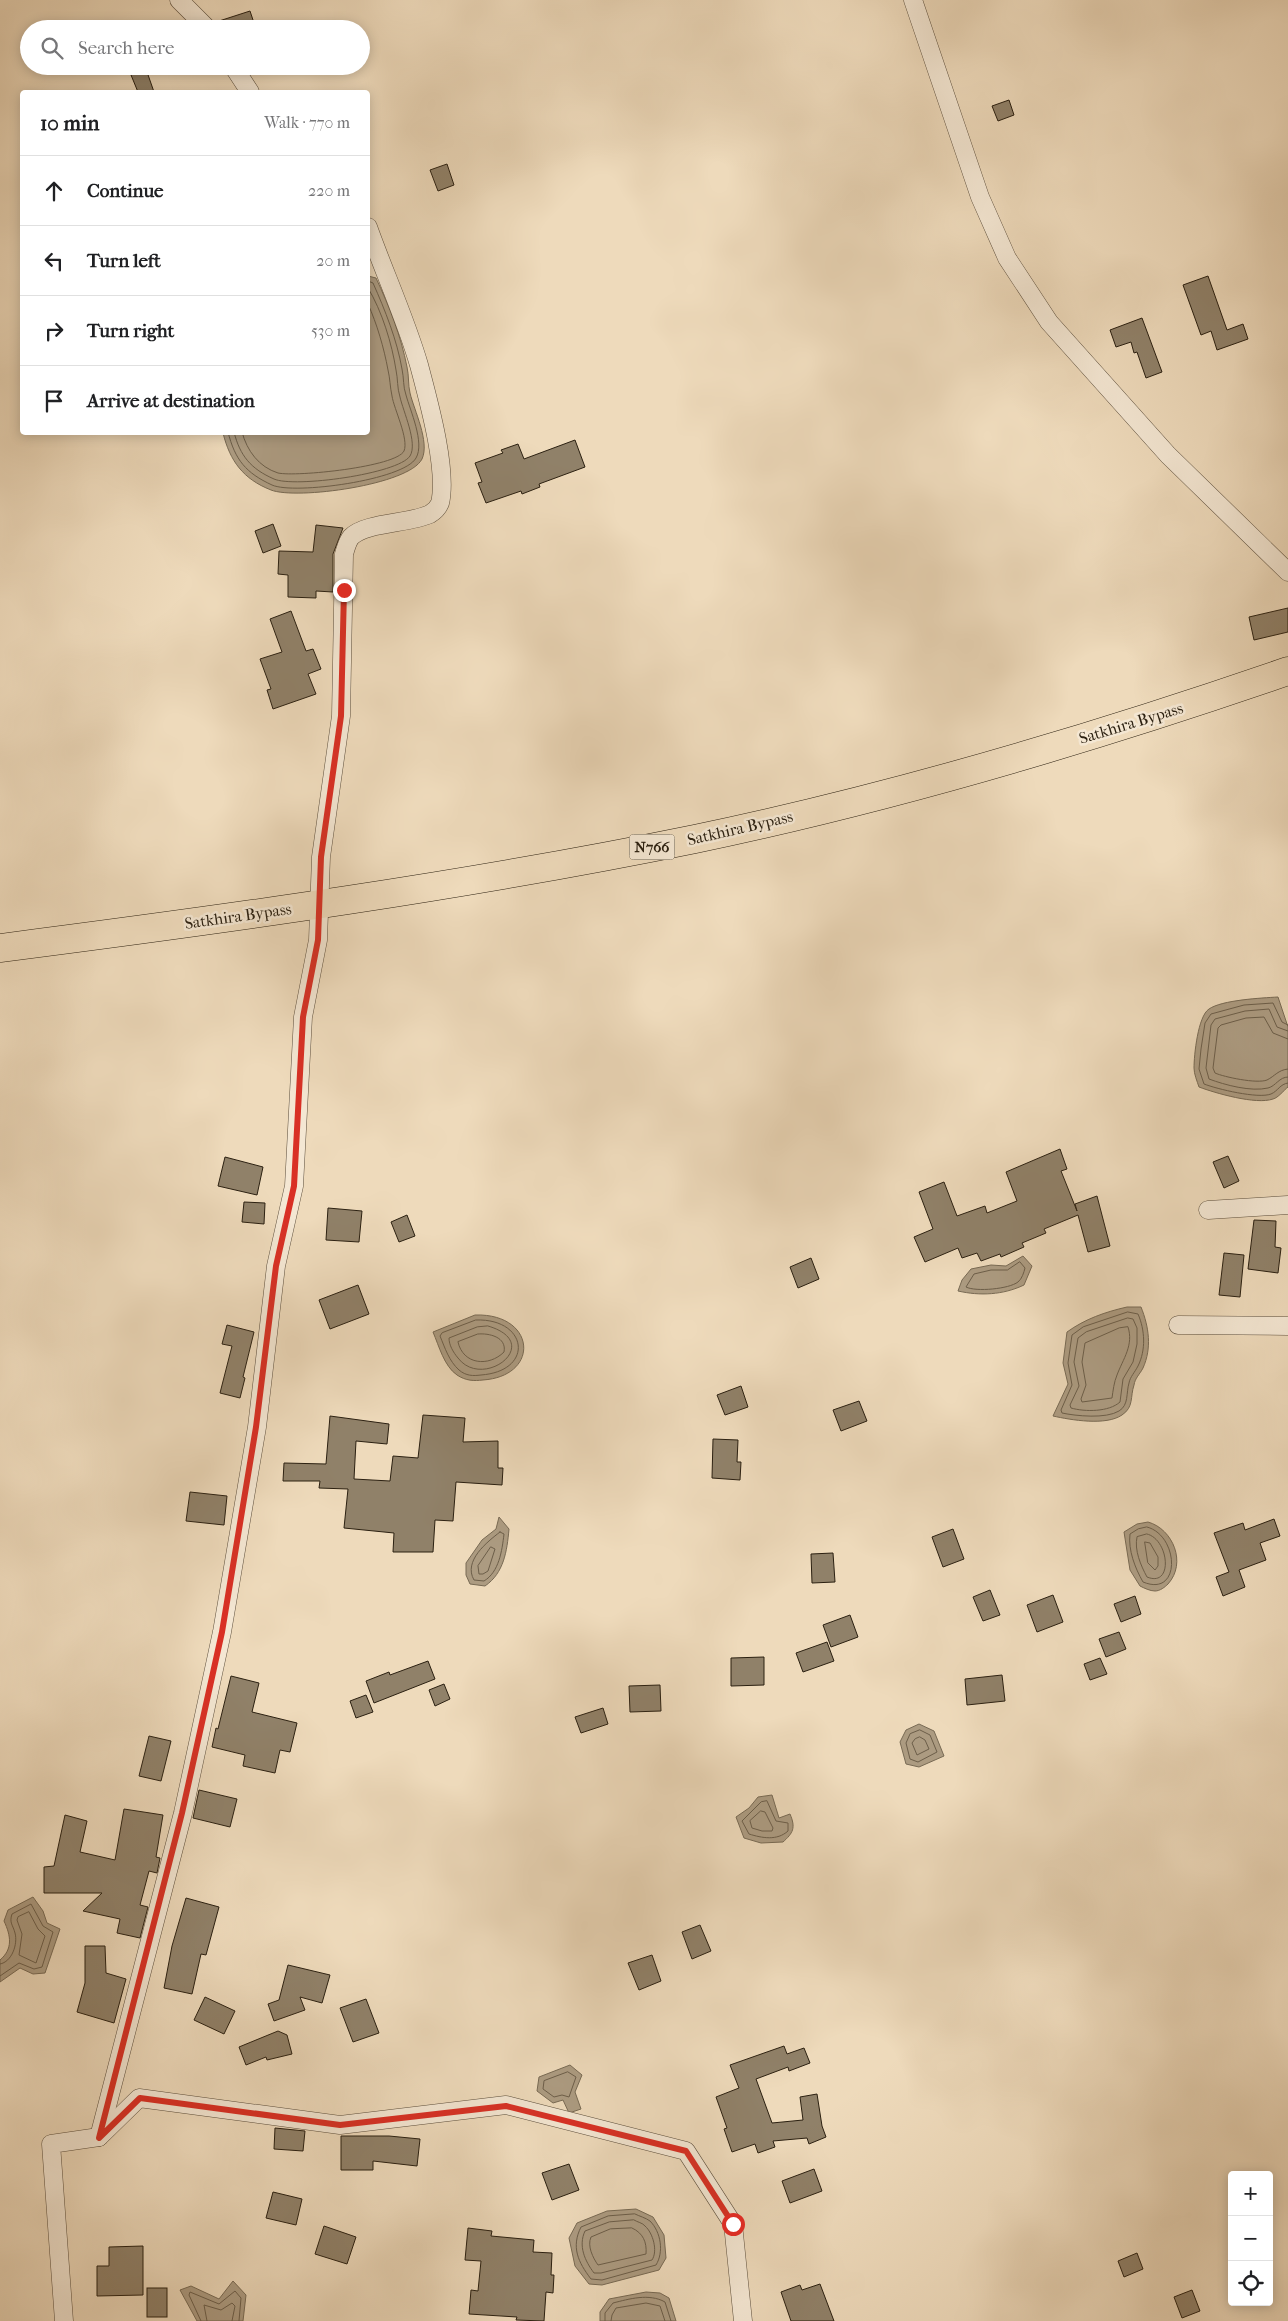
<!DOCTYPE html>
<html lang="en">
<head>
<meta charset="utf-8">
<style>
  :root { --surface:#fff; --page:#f6f6f6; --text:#202124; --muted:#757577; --line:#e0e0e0 }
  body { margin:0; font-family:"IM FELL French Canon",serif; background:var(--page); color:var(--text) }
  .controls { position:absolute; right:15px; bottom:15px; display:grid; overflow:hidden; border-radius:5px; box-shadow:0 2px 12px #0003 }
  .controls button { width:45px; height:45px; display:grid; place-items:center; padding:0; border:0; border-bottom:1px solid var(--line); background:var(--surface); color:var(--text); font:25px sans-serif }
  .stop { position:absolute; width:15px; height:15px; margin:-11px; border:4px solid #d93025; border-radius:50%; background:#fff }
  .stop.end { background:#d93025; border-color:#fff; box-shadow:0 1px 5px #0008 }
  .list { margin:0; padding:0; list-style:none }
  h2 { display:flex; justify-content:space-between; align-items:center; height:65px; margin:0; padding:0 20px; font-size:21px }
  h2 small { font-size:16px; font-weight:400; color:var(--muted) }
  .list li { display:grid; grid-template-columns:32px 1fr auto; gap:15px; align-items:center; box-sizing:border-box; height:70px; padding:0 20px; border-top:1px solid var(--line) }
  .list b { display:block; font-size:19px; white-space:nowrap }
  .list em { font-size:16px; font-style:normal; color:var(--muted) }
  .icon { flex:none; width:28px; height:28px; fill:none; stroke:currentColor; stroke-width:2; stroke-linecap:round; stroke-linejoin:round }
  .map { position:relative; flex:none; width:1288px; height:2321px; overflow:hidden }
  .search { position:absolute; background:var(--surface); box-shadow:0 2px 12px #0003; left:20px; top:20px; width:350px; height:55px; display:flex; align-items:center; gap:12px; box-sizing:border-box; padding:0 18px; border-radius:28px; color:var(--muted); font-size:19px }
  .panel { position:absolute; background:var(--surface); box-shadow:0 2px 12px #0003; left:20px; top:90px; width:350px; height:345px; border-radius:5px }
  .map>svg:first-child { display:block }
  .water { fill:#ac9b81; stroke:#786a54 }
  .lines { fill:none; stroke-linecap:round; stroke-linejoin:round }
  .shore { stroke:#6c5e49; stroke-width:1 }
  .building { fill:#908169; stroke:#2b2011 }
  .street-casing { stroke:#5c4e3c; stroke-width:19 }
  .highway-casing { stroke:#2b2011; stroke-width:29 }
  .street { stroke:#f4e7d3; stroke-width:18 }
  .highway { stroke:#eedabb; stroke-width:28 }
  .route { stroke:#d93025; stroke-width:6 }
  .labels { text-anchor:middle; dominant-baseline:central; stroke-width:5; stroke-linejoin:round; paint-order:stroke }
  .shield { fill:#f4e7d3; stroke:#675c4b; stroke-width:1 }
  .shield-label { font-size:15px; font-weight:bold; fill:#2b2011 }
  .street-label { font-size:16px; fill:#2b2011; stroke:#f4e7d3 }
</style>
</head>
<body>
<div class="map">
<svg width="1288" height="2321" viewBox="0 0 1288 2321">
  <rect width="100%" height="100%" fill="#eedabb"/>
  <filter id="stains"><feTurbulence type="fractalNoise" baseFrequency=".004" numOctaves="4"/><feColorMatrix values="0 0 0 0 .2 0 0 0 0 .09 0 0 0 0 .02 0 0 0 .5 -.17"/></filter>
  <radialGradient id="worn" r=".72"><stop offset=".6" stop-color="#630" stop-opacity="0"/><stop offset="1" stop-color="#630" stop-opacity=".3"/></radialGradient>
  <!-- water -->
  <g class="water">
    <path d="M368,276L376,278C389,306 401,336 407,367C409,375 408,385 410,393C414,410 430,442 422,459C409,485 296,500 271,490C243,479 230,461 223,433L368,432Z"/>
    <path d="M1278,997L1288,1027V1087C1284,1090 1278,1098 1273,1099C1256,1105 1215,1093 1199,1087C1197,1081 1194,1074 1194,1068C1194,1055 1198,1016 1209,1009C1222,1000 1261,998 1278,997Z"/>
    <path d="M1023,1256L1032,1266L1024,1285C1003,1295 980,1296 958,1291L962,1280L971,1269L991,1265L1006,1266Z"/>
    <path d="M1127,1307H1141C1149,1327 1152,1348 1143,1368C1140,1374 1135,1378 1134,1385C1130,1397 1134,1407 1122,1415C1106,1426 1071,1420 1053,1416L1068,1384L1063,1363L1067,1332C1085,1319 1105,1312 1127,1307Z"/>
    <path d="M475,1315C536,1313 541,1376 483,1380C474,1381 466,1381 457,1375C444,1366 439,1346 433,1332Z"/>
    <path d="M499,1517L509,1529C507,1551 504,1573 485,1586L470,1584L466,1575V1563L482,1540L496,1529Z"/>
    <path d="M1148,1522C1173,1529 1187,1563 1168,1584C1165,1587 1160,1591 1155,1591C1150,1591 1144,1588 1140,1586L1130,1570L1124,1532L1137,1524Z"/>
    <path d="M919,1724L934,1731L944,1756L919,1767L906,1764L900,1742L906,1730Z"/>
    <path d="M772,1795L779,1818L790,1814C796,1828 793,1833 783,1842L761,1843L744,1838L736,1817L749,1808L758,1797Z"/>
    <path d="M33,1897L43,1911L47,1923L60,1929L45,1973L33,1974L20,1968L0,1982V1960C13,1949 11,1936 4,1921L8,1910Z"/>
    <path d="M570,2065L582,2075L575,2092L581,2109L569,2113L563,2100L553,2103L537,2091L539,2077Z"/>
    <path d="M636,2209L653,2217L664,2235L666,2258L659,2270L602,2285L589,2284L575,2266L569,2238L577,2223L607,2211Z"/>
    <path d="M233,2281L246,2295L243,2321H197L180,2290L191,2286L219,2299Z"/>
    <path d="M646,2292L660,2293L669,2298L676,2321H600V2312L609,2299Z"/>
  </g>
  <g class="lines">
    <!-- shore -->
    <g class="shore">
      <path d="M228,432C235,460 246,473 272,485C294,495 404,480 416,458C425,443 410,410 406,395C403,387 404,378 402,369C397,340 385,310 373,283L368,281"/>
      <path d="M234,432C240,456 251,469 274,479C294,488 398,474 410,456C418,443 403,411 400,397C397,388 398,379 396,370C392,344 382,311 368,288"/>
      <path d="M242,432C247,451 259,467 278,473C296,477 396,467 404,451C409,439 394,409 392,396C390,387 390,378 388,370C384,348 377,324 368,304"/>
      <path d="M1288,1025L1282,1022L1273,1003L1244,1005L1211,1014L1205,1023L1201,1049L1199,1069L1204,1084C1217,1089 1258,1099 1271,1094C1278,1091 1280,1084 1288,1083"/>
      <path d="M1288,1031L1277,1027L1269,1009L1245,1011L1215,1019L1211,1025L1206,1068L1209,1079C1225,1085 1251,1092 1268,1088C1276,1086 1279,1077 1288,1077"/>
      <path d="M1288,1039L1273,1033L1264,1017L1246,1018L1221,1025L1218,1028L1213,1068L1215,1073C1224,1077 1257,1084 1267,1080C1275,1076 1278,1070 1288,1069"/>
      <path d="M1020,1262L1025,1268C1024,1272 1022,1279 1018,1282C1009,1289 976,1292 966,1287L974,1274L991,1270H1007Z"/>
      <path d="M1128,1312L1138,1314C1145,1330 1146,1350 1138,1366C1135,1372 1130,1377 1129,1383C1126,1393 1129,1405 1119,1411C1106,1419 1076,1416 1062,1413L1061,1410L1072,1385L1068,1363L1072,1335L1083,1327Z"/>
      <path d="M1128,1318L1133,1319L1137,1328V1344L1133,1362L1123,1379L1120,1402C1109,1412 1085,1412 1071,1408L1070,1405L1079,1386L1074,1362L1078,1338L1086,1332Z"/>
      <path d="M476,1320C528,1318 535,1371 481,1375C473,1376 466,1376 459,1370C449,1361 445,1348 440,1336L442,1333Z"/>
      <path d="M488,1326C546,1343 483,1391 458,1358C453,1352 449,1345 449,1338L477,1327Z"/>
      <path d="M1128,1327C1134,1345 1123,1359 1117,1375C1114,1382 1113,1391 1112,1398L1082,1402L1081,1399L1086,1385L1082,1362L1085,1343L1119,1328Z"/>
      <path d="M478,1334C489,1333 507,1337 504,1352C489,1367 463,1365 458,1342Z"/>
      <path d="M1147,1527C1179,1535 1182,1598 1143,1582C1135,1568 1128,1550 1130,1534L1138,1529Z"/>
      <path d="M500,1532L504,1534C502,1551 499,1572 484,1581L474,1580C463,1561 487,1542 500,1532Z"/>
      <path d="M1147,1534C1169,1539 1174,1588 1147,1577C1141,1566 1134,1550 1137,1537Z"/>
      <path d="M1145,1542L1150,1543L1158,1557V1566L1155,1570L1148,1563Z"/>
      <path d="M491,1547L495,1549L488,1571L483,1574H479L478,1566Z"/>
      <path d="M920,1730L930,1735L937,1752L918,1762L910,1759L906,1743L910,1734Z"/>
      <path d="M920,1737L925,1740L929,1749L917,1755L912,1743L915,1739Z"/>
      <path d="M767,1801L776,1821L788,1823V1831C777,1841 762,1838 749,1834L742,1821L761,1802Z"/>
      <path d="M761,1811L765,1812L773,1828L772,1831H762L752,1828L750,1821Z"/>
      <path d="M29,1912L38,1929L45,1936L36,1963L19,1955L22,1934L17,1920L18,1917Z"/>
      <path d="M0,1964C12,1962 18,1944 15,1933C13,1925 9,1923 12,1914L31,1904L43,1926L53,1932L42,1967L34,1969L19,1963L0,1976"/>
      <path d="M568,2072L576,2077L569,2097L562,2095L554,2097L543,2089L544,2081Z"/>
      <path d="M635,2214C639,2216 646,2218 650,2221C661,2232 664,2252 656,2265L602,2280L591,2279C578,2262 571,2247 581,2227L608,2216Z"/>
      <path d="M634,2220C637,2222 643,2223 645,2226C653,2233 658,2251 652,2260L601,2273H594C585,2261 578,2246 585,2231L609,2222Z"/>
      <path d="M632,2228C643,2233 647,2242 646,2254L598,2265C593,2258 587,2246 591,2237L610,2229Z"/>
      <path d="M201,2321L189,2295L190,2292L219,2304L235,2291L241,2298L239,2321"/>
      <path d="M207,2321L204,2305L221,2310L232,2303L235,2306L232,2321"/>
      <path d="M605,2321V2313L613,2303C629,2299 649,2293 665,2302L671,2321"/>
      <path d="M611,2321L612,2315L616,2308L646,2303L660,2306L665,2321"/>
    </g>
  </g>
  <!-- building -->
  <g class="building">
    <path d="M250,11L256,29H218L216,22Z"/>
    <path d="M146,69L154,92H138L131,75Z"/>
    <path d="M1009,100L1014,115L998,121L992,106Z"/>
    <path d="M447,164L454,185L438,191L430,170Z"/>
    <path d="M1208,276L1227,330L1243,324L1248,339L1217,350L1211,331L1201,335L1183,285Z"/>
    <path d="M1142,318L1162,372L1146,378L1137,352L1134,353L1131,342L1116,347L1110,330Z"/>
    <path d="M575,440L585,467L539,484L540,487L522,494L521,491L486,503L478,483L482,482L475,463L503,453L501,450L518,444L524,459Z"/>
    <path d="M273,524L281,546L263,553L255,531Z"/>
    <path d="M316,525L343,528L333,554V592L316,591V598L288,597V575L278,574L279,551L313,552Z"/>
    <path d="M1288,608V632L1254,640L1249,617Z"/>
    <path d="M291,611L306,651L313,649L321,669L308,674L316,694L273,709L267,690L271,689L260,659L282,652L270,619Z"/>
    <path d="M1060,1149L1067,1169L1061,1171L1077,1211L1075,1204L1097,1196L1110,1246L1088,1252L1078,1215L1044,1229L1046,1233L1022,1243L1024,1247L1001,1257L1000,1254L981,1261L977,1253L962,1258L958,1248L925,1262L914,1237L933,1229L919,1192L944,1182L957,1216L985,1206L987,1213L1017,1201L1006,1172Z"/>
    <path d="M1228,1156L1239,1181L1224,1188L1213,1162Z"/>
    <path d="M225,1157L263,1167L257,1195L218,1186Z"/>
    <path d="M244,1202L265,1203L264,1224L242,1222Z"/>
    <path d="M328,1208L362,1211L359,1242L326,1240Z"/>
    <path d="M407,1215L415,1236L399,1242L391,1222Z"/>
    <path d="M1254,1220L1276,1221L1275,1247L1281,1248L1278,1273L1248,1269Z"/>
    <path d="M1224,1253L1244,1255L1240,1297L1219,1295Z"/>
    <path d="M811,1258L819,1279L798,1288L790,1267Z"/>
    <path d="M358,1285L369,1314L330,1329L319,1300Z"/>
    <path d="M227,1325L254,1332L243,1377L245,1378L240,1398L220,1393L232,1346L222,1344Z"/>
    <path d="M741,1386L748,1407L725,1415L717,1395Z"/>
    <path d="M859,1401L867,1421L841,1431L833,1410Z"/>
    <path d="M423,1415L465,1418L463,1442L498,1441V1468H503L502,1485L456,1482L453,1521L435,1520L433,1552H393L394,1533L344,1528L348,1489L319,1488L320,1481H283L284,1463L326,1464L330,1416L389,1424L387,1444L356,1441L354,1479L390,1481L393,1456L418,1458Z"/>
    <path d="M713,1439L738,1440L737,1462H741L740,1480L712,1478Z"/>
    <path d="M190,1492L227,1496L224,1525L186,1521Z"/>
    <path d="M1274,1519L1280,1536L1260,1543L1266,1560L1239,1570L1245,1587L1223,1596L1216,1577L1229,1572L1214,1533L1243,1523L1245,1530Z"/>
    <path d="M953,1529L964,1559L943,1567L932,1537Z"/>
    <path d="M833,1553L835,1582L812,1583L811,1554Z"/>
    <path d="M990,1590L1000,1615L983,1621L973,1597Z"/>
    <path d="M1053,1595L1063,1622L1037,1632L1027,1605Z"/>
    <path d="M1135,1596L1141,1614L1121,1622L1114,1604Z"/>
    <path d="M850,1615L858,1637L831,1647L823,1625Z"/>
    <path d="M1119,1632L1126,1649L1106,1657L1099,1639Z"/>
    <path d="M827,1642L834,1661L803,1672L796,1653Z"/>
    <path d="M764,1657V1685L731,1686V1658Z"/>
    <path d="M1100,1658L1107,1674L1090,1680L1084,1664Z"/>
    <path d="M428,1661L435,1679L374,1703L366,1681L389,1672L390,1675Z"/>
    <path d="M1002,1675L1005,1701L967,1705L965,1679Z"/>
    <path d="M231,1676L259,1683L252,1712L297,1723L290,1752L280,1750L275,1773L243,1766L245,1755L212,1747L216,1728L218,1729Z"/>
    <path d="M444,1684L450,1699L435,1706L429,1690Z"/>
    <path d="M660,1685L661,1711L630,1712L629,1686Z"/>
    <path d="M366,1695L373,1712L356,1718L350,1701Z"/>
    <path d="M603,1708L608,1724L581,1733L575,1717Z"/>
    <path d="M149,1736L171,1741L161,1781L139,1776Z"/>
    <path d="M199,1790L237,1799L230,1827L193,1818Z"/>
    <path d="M124,1809L163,1815L156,1857L160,1858L157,1873L149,1871L140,1905L148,1907L140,1938L117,1933L120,1919L83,1911L102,1893H44V1867L54,1866L65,1815L87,1821L80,1852L115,1860Z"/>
    <path d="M186,1898L219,1907L206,1955L201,1954L192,1994L164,1988L172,1946Z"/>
    <path d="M700,1925L711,1951L692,1959L682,1932Z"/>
    <path d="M85,1946H105L106,1973L126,1979L114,2023L77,2012L85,1983Z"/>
    <path d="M652,1955L661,1981L639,1990L628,1963Z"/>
    <path d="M288,1965L330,1975L322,2003L300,1997L305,2010L274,2021L268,2004L279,2000Z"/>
    <path d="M205,1997L235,2011L224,2034L194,2020Z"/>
    <path d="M366,1999L379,2033L353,2042L340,2008Z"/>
    <path d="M278,2031L287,2035L292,2054L267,2060L266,2057L246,2065L239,2047Z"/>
    <path d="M784,2046L787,2054L804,2048L810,2063L789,2071L788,2067L756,2079L772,2123L803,2120L800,2097L817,2094L822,2126L826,2137L809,2144L807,2138L773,2141L775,2147L758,2153L755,2144L732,2152L724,2129L727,2128L716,2097L739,2088L730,2065Z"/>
    <path d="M275,2128L305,2131L303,2151L274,2149Z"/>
    <path d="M341,2136H389L420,2139L417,2166L373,2161V2170H341Z"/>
    <path d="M569,2164L579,2190L552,2200L542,2173Z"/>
    <path d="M814,2169L822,2191L790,2203L782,2181Z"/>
    <path d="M273,2192L302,2199L296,2225L266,2218Z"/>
    <path d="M324,2226L356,2237L347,2264L315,2254Z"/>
    <path d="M468,2228L492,2231L491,2236L534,2240L533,2252L552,2253L551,2275H554L553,2293L546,2292L544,2321L516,2320L517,2317L469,2314L471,2290L478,2291L481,2261L465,2260Z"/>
    <path d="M143,2246V2295L97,2296V2266H109V2247Z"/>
    <path d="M1137,2253L1143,2269L1124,2277L1118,2261Z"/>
    <path d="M820,2284L834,2321H791L781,2292L800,2285L802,2290Z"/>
    <rect x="147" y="2288" width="20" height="29"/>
    <path d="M1192,2290L1200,2311L1182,2318L1174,2297Z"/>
  </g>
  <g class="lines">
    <!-- street casing -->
    <g class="street-casing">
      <g id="street">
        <path d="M179,0L208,29"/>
        <path d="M913,0L980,197L1007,258L1049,322L1168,455L1288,572"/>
        <path d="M233,66L250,92"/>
        <path d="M1208,1210L1288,1205"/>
        <path d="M1178,1325L1288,1326"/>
        <path d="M99,2137L183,1813L222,1632L257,1427L276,1266L294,1186L303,1017L318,940L321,857L341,716L344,554C346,548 347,542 351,537C366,522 409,524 430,514C435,511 438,508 440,503C448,470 428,399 419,365C406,320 384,272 368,227"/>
        <path d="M64,2321L51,2144L99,2137L139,2098L340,2125L506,2105L686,2151L733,2224L743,2321"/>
      </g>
    </g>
    <!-- highway casing -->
    <g class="highway-casing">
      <path id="highway" d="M0,948C233,918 465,886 695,839C896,797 1094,738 1288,671"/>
    </g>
    <!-- street -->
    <use href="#street" class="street"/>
    <!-- highway -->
    <use href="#highway" class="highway"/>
  </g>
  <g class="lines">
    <!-- route -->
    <path class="route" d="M344,590L341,716L321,857L318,940L303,1017L294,1186L276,1266L256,1427L222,1632L182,1813L99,2138L140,2098L340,2125L506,2106L686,2151L733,2224"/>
  </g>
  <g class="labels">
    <!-- shield labels -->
    <rect class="shield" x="629.5" y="834.5" width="45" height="25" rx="4"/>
    <g class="shield-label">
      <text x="652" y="847">N766</text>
    </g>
    <!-- street labels -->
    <g class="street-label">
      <text transform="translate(1131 723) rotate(-17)">Satkhira Bypass</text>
      <text transform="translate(740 828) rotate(-13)">Satkhira Bypass</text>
      <text transform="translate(238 916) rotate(-8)">Satkhira Bypass</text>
    </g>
  </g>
  <rect width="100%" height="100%" filter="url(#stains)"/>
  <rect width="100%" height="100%" fill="url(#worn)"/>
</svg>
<div class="controls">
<button>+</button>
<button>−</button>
<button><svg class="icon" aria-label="locate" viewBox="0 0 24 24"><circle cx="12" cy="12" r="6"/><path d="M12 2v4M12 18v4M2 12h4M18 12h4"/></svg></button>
</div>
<div class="stop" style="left:733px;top:2224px"></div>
<div class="stop end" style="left:344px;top:590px"></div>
<div class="search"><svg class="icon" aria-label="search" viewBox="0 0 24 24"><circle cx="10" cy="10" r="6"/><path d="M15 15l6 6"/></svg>Search here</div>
<section class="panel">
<h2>10 min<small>Walk · 770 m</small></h2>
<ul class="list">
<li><svg class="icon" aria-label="ahead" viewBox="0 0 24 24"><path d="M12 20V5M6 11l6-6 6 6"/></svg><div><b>Continue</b></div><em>220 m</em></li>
<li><svg class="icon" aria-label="left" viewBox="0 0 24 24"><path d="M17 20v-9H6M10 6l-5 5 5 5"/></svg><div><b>Turn left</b></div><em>20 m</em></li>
<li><svg class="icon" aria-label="right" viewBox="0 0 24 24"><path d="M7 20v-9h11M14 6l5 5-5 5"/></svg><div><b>Turn right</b></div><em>530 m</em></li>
<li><svg class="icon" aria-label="arrive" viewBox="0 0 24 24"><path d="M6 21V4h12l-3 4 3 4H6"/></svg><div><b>Arrive at destination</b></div></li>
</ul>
</section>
</div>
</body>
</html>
